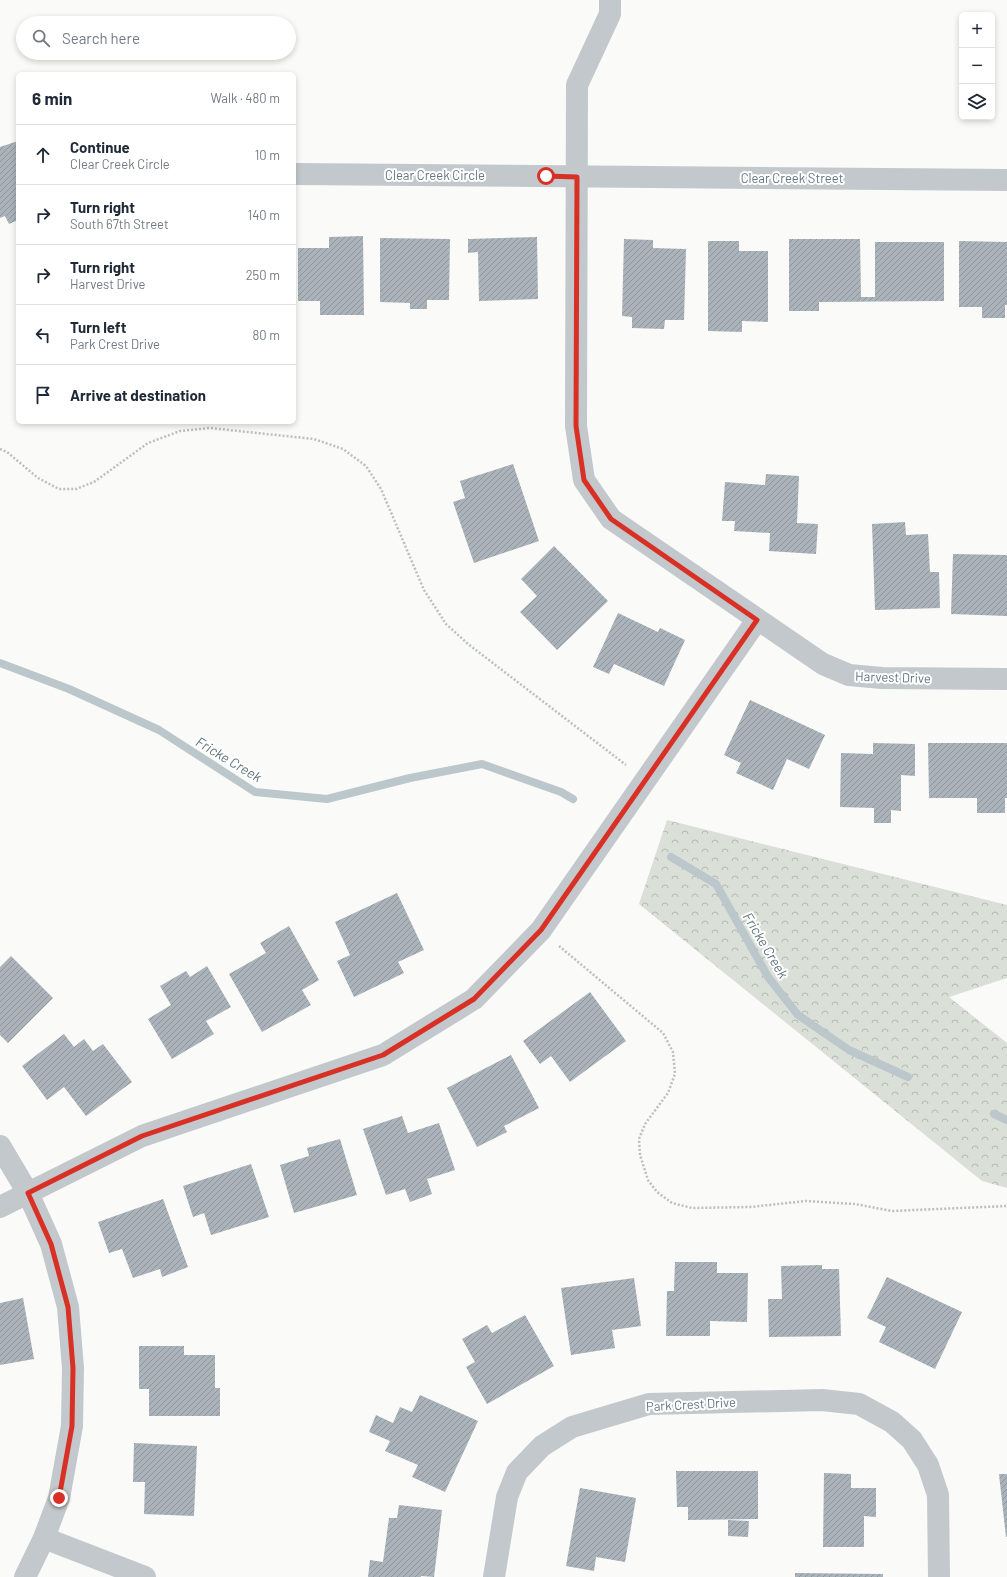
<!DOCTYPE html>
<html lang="en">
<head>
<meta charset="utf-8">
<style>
  :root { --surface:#fff; --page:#f6f6f7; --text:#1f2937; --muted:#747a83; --line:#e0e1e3 }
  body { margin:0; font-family:Barlow,sans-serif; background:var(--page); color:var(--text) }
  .controls { position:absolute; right:12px; top:12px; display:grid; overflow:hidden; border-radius:6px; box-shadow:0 2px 6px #0003 }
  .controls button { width:36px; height:36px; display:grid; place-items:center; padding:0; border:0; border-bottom:1px solid var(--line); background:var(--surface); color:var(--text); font:20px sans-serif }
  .stop { position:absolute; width:12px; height:12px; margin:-9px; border:3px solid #d93025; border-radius:50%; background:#fff }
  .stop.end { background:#d93025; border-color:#fff; box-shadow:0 1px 4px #0008 }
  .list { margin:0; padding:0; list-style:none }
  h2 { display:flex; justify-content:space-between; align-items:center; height:52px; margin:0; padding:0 16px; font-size:17px }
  h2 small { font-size:13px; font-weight:400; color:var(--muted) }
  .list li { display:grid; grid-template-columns:26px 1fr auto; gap:12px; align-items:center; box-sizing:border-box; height:60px; padding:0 16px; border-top:1px solid var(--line) }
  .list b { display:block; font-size:15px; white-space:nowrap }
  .list p { margin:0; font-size:13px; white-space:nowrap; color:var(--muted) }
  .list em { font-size:13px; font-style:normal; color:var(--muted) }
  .icon { flex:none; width:22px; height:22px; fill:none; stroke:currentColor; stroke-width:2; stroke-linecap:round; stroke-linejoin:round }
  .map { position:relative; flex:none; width:1007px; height:1577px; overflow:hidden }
  .search { position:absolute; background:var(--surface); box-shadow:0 2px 6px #0003; left:16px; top:16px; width:280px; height:44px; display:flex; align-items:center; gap:10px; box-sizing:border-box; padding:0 14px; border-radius:22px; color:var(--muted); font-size:15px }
  .panel { position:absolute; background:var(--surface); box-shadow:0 2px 6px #0003; left:16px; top:72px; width:280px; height:352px; border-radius:6px }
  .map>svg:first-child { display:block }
  .forest { fill:url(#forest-crowns) }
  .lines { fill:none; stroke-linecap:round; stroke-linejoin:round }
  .stream { stroke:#bbc7cb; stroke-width:8 }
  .building { fill:url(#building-hatch) }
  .path { stroke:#bbbfc2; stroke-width:2.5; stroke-dasharray:2 2; stroke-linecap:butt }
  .minor { stroke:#c3c8cc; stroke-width:22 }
  .route { stroke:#d93025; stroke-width:5 }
  .labels { text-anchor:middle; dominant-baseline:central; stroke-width:4; stroke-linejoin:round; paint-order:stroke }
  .street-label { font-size:13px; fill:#657683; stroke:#fff }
  .water-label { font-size:14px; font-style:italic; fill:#60757c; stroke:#fff }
</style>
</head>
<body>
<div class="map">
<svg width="1007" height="1577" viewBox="0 0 1007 1577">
  <defs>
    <pattern id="forest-crowns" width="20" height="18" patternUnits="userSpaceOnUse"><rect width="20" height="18" fill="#dadfd7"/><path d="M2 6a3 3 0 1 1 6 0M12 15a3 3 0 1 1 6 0" fill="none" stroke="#b4b9b4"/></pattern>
    <pattern id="building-hatch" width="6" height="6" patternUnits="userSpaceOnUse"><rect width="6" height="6" fill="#aab3b9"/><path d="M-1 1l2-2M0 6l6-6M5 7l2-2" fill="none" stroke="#8e969c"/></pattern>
  </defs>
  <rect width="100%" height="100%" fill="#fafaf8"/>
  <!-- forest -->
  <path class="forest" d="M667,820L1007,905V978L949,997L1007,1043V1188L982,1181L639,904Z"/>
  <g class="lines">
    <!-- stream -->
    <g class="stream">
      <path d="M0,663L69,689L159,730L255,792L327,799L410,778L482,764L561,792L573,799"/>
      <path d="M671,857L716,884L768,977L798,1015L849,1050L908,1077"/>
      <path d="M994,1114L1007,1120"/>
    </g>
  </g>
  <!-- building -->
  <g class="building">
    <path d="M18,141V220L9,224L5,216L0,218V147Z"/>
    <path d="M363,236L364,315H320V301H298V248H329V237Z"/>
    <path d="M537,237L538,299L479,301L478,252L468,253V239Z"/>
    <path d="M380,238L450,239L449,300H427V309H410V303L380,302Z"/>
    <path d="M624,239L653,240V248L686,249L684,320H665L664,329L632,328V317L622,316Z"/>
    <path d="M789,239H860L861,297H875V242H944V301L819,302V311H789Z"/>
    <path d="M708,241H739V251H768V322L742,321V332L708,331Z"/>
    <path d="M959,241L1007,242V305H1005V318H982V307H959Z"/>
    <path d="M513,464L539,541L474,563L453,502L465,498L460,481Z"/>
    <path d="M766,474L799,476L797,523L818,524L816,554L769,551L770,533L734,531L735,521H722L725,482L765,485Z"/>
    <path d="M905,522L906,535L928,534L930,572H939L940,608L875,610L872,524Z"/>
    <path d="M554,546L608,601L557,650L520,612L537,596L521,579Z"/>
    <path d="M953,554L1007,555V616L951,614Z"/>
    <path d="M618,613L658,632L660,628L685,640L664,686L614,664L609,674L593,667Z"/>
    <path d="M750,700L825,735L809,769L787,759L773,790L736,773L741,763L724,755Z"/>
    <path d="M873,743L915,744V776L901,775V811L891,810V823H874V808L840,807L841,753L873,754Z"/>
    <path d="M928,743H1007V798H1005V813H977V798H929Z"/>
    <path d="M397,893L424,950L398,962L404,973L354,997L337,961L350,955L335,922Z"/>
    <path d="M289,926L319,980L302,990L311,1005L262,1032L229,974L266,953L260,943Z"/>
    <path d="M11,956L53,998L8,1043L0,1035V967Z"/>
    <path d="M207,966L231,1007L206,1021L214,1034L172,1059L148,1019L171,1005L160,986L186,971L190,977Z"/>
    <path d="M590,992L626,1041L570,1082L551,1056L540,1064L523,1041Z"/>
    <path d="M64,1034L74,1047L84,1039L93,1051L103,1044L132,1082L86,1116L64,1087L47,1100L22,1066Z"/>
    <path d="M511,1055L539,1108L504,1126L507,1132L477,1147L447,1088Z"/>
    <path d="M402,1116L408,1133L439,1123L455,1170L427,1179L432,1194L410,1202L405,1189L386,1195L363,1129Z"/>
    <path d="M340,1139L357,1195L294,1213L280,1165L309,1156L307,1148Z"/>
    <path d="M251,1164L269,1217L211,1235L204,1213L193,1217L183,1186Z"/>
    <path d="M163,1199L188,1267L162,1277L160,1269L133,1278L122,1249L109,1253L98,1222Z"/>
    <path d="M675,1262H717V1273H748L747,1322L710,1321V1336H666L667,1291H674Z"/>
    <path d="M822,1265V1269H839L841,1336L769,1337L768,1299H782L781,1266Z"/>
    <path d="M887,1277L962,1312L935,1369L879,1342L886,1327L867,1318Z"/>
    <path d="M634,1278L641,1326L612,1330L615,1348L571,1355L561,1288Z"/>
    <path d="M23,1298L34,1359L0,1365V1303Z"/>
    <path d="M525,1315L554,1366L487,1404L466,1367L475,1362L462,1339L487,1325L492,1333Z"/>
    <path d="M139,1346H184V1355H215V1388H220V1416H149V1389H139Z"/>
    <path d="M420,1395L478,1421L445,1492L412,1477L418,1465L385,1451L390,1441L369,1432L376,1415L393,1423L400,1407L412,1412Z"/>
    <path d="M134,1443L197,1446L194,1516L144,1514L145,1482H133Z"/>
    <path d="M676,1471H758V1519L688,1520V1507H677Z"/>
    <path d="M824,1473L851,1474V1488H876V1517L864,1516V1547H823Z"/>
    <path d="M999,1474H1007V1537H1006Z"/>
    <path d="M580,1488L636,1498L625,1562L596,1557L594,1571L566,1566Z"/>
    <path d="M399,1505L442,1510L434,1577L421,1576V1577H368L370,1560L383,1562L389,1518H397Z"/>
    <path d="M728,1520L749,1521L748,1537L728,1536Z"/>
    <path d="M795,1573L883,1574V1577H795Z"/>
  </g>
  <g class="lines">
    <!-- path -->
    <g class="path">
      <path d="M0,449L7,452L38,478L59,489H76L94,482L148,443L180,431L210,428L314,439L343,449L366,466L381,489L424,590L446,624L468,644L626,765"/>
      <path d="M559,946L663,1033L673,1052L675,1074L668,1093L645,1124L639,1139L640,1155L648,1180L657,1192L672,1203L692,1208L750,1207L806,1201L855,1204L892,1211L1007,1206"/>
    </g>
    <!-- minor -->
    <g class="minor">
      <path d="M610,0V14L577,85L576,426L584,480L611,519L823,664L849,675L882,678L1007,679"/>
      <path d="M294,174L1007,180"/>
      <path d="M0,1146L28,1193L51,1244L68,1307L73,1368L72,1426L59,1498L44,1538L25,1577"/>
      <path d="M0,1207L142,1136L383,1055L474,999L541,930L757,620"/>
      <path d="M44,1538L145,1577"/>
      <path d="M494,1577L507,1497L517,1472L542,1446L572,1427L649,1404L822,1400L859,1404L892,1422L912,1440L928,1465L938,1495L939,1577"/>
    </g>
  </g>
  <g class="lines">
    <!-- route -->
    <path class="route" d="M59,1498L72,1426L73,1368L68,1307L51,1244L28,1193L142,1136L383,1055L474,999L541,930L757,620L611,519L584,480L576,426L577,177L546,176"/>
  </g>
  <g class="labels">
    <!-- street labels -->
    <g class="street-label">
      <text x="435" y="175">Clear Creek Circle</text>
      <text x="792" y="178">Clear Creek Street</text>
      <text transform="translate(893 677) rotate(2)">Harvest Drive</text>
      <text transform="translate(691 1404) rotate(-3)">Park Crest Drive</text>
    </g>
    <!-- water labels -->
    <g class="water-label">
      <text transform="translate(229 759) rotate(31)">Fricke Creek</text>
      <text transform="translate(766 945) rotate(59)">Fricke Creek</text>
    </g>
  </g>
</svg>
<div class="controls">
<button>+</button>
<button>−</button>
<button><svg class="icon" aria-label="layers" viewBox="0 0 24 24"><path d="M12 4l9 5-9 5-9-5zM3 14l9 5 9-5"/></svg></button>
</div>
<div class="stop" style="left:546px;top:176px"></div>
<div class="stop end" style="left:59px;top:1498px"></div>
<div class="search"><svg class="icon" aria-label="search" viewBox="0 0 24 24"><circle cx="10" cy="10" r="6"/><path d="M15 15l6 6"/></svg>Search here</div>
<section class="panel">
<h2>6 min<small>Walk · 480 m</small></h2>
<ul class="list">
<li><svg class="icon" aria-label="ahead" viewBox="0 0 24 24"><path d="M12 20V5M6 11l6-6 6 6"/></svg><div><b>Continue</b><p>Clear Creek Circle</p></div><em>10 m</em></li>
<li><svg class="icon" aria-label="right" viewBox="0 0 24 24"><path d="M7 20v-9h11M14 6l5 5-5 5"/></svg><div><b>Turn right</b><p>South 67th Street</p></div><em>140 m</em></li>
<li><svg class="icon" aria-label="right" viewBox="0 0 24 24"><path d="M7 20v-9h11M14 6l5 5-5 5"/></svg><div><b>Turn right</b><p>Harvest Drive</p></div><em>250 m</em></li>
<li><svg class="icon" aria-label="left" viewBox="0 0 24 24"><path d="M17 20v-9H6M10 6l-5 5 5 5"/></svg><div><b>Turn left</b><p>Park Crest Drive</p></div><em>80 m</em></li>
<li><svg class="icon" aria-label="arrive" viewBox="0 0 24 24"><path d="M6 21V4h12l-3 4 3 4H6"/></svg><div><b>Arrive at destination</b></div></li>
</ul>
</section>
</div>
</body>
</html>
